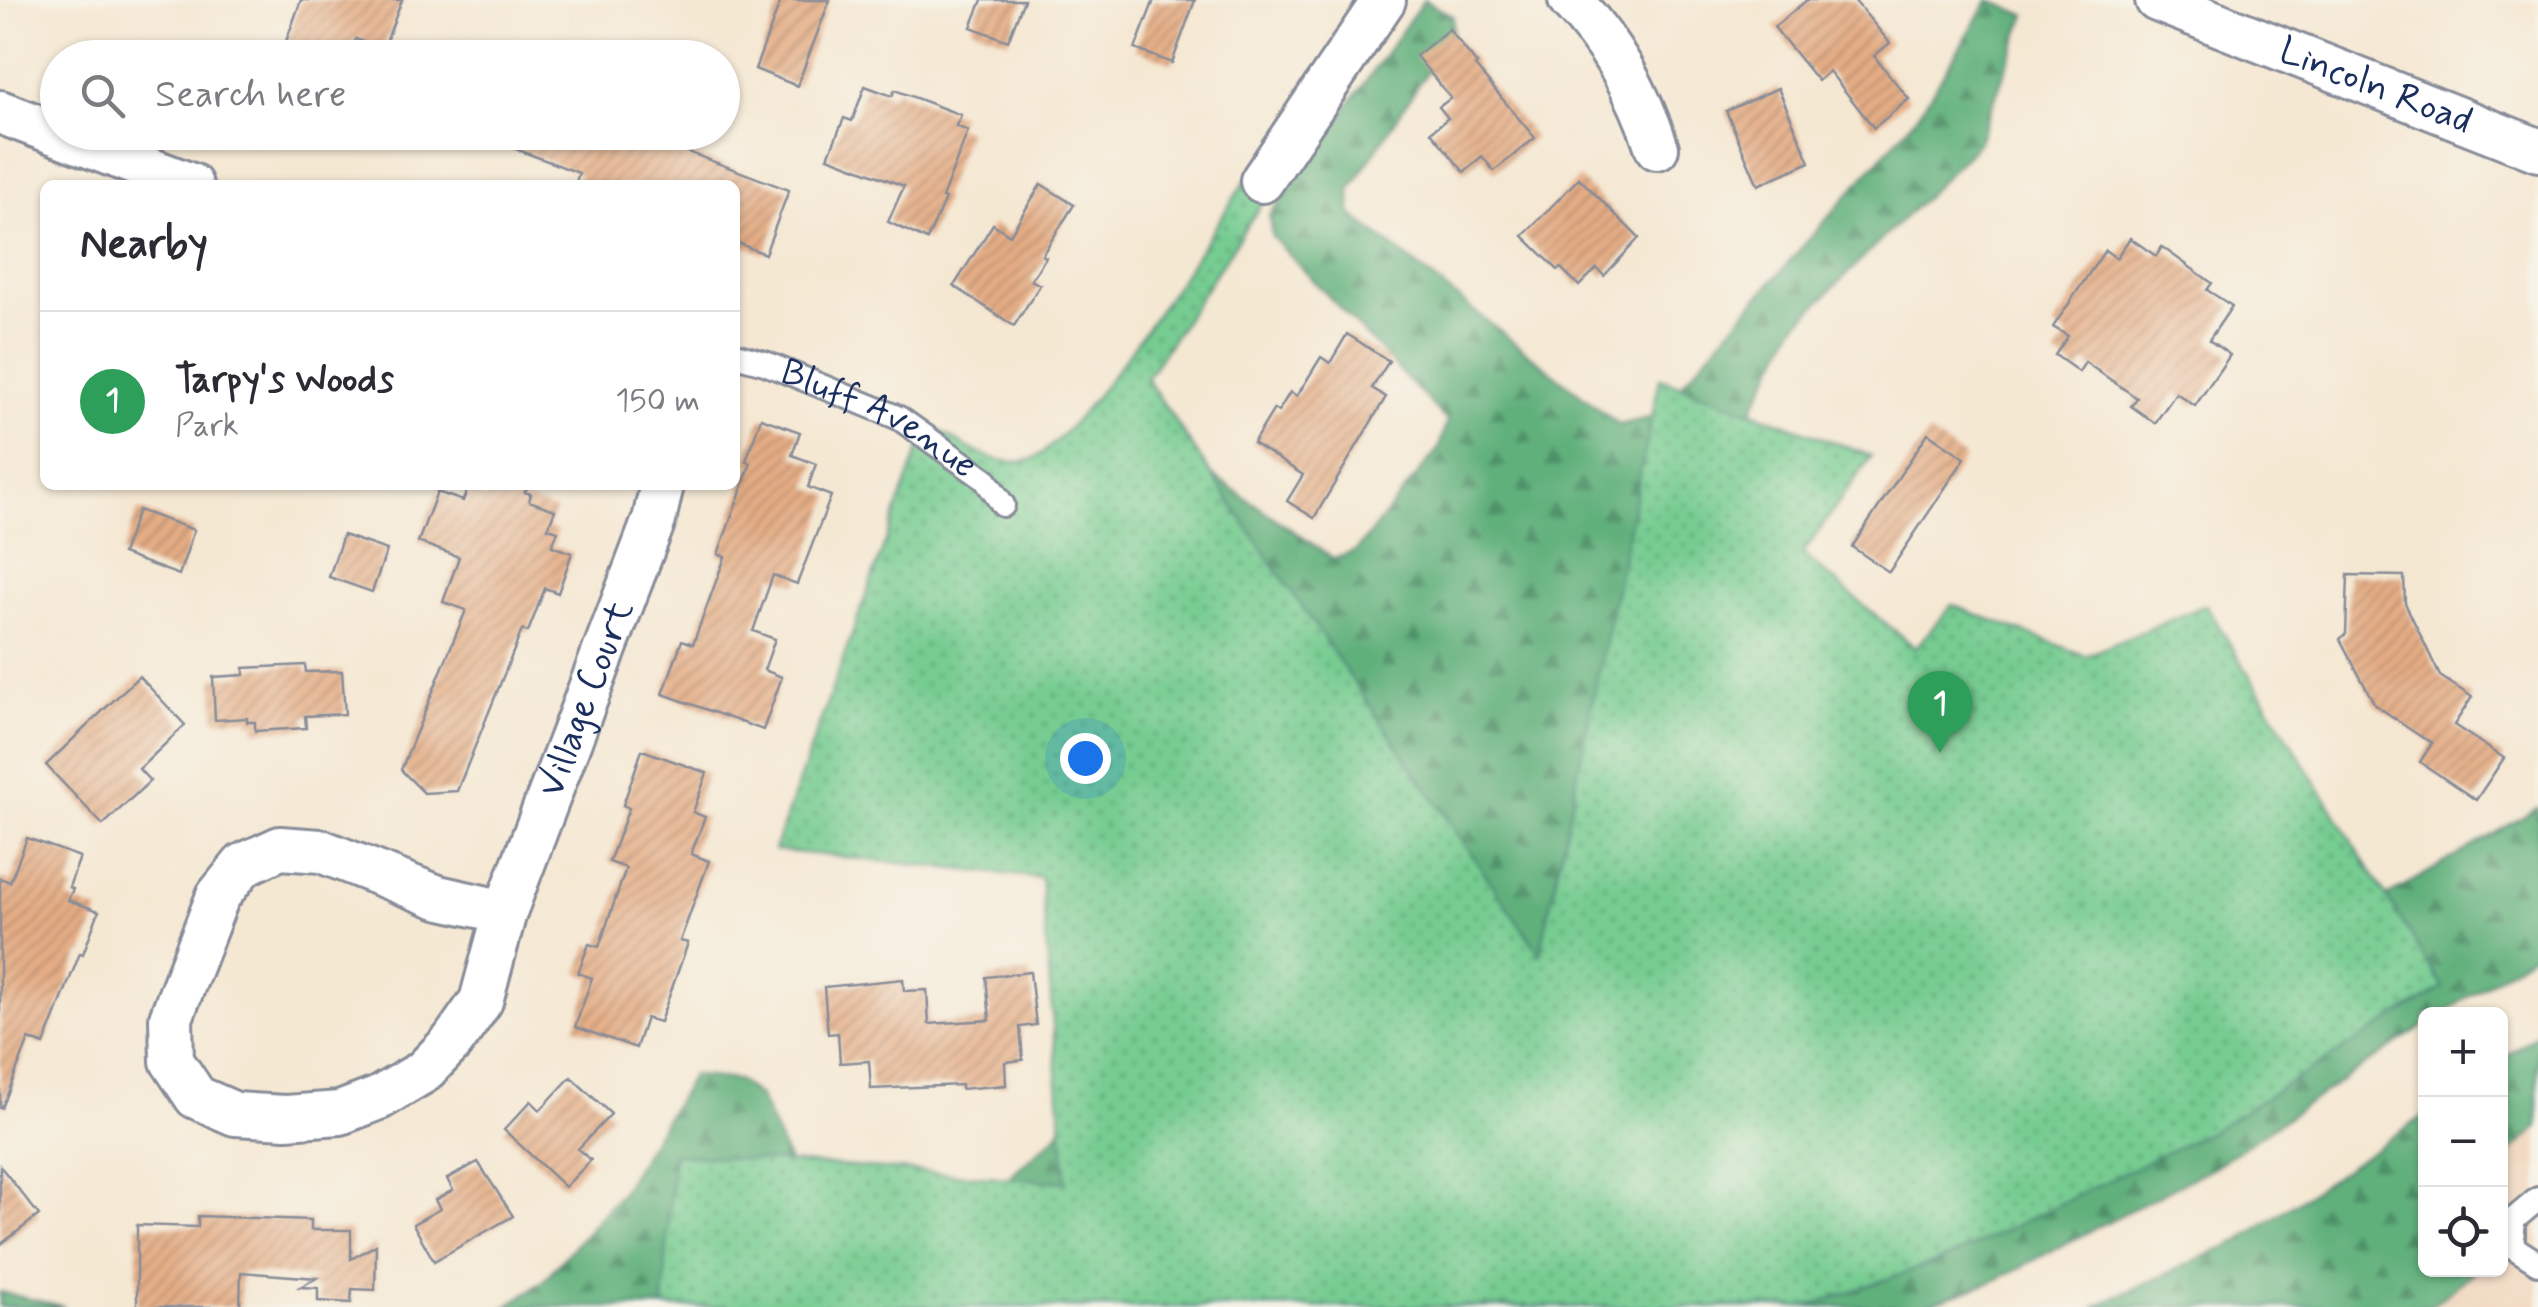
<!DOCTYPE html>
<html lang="en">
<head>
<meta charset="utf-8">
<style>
  :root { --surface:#fff; --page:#f7f7f7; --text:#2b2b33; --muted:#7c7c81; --line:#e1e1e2; --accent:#d93025 }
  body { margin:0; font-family:Mynerve,sans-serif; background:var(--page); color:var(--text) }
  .controls { position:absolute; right:30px; bottom:30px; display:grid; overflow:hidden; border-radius:15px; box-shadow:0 2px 8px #0004 }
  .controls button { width:90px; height:90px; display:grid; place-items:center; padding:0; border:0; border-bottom:2px solid var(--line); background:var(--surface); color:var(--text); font:50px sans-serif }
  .you { position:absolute; left:1085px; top:758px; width:35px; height:35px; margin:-25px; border:8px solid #fff; border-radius:50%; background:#1a73e8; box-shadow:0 0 0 15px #1a73e833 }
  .badge { display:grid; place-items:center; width:65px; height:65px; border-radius:50%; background:var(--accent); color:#fff; font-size:32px; font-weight:700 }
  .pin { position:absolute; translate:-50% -82px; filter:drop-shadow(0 2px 5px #0008) }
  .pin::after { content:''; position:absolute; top:52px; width:35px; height:30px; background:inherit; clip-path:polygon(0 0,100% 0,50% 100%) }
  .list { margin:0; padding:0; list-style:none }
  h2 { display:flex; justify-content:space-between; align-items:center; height:130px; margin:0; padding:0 40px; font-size:42px }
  h2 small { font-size:32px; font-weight:400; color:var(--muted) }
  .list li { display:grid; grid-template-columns:65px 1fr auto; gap:30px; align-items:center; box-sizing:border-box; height:180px; padding:0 40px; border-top:2px solid var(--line) }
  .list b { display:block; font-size:38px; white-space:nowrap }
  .list p { margin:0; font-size:32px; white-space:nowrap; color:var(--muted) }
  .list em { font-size:32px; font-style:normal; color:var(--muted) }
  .icon { flex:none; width:55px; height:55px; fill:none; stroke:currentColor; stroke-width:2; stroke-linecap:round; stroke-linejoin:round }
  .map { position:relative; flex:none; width:2538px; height:1307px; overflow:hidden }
  .search { position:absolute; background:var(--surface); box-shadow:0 2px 8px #0004; left:40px; top:40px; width:700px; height:110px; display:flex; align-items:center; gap:25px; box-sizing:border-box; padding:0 35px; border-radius:55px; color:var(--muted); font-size:38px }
  .panel { position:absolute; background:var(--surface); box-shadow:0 2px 8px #0004; left:40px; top:180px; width:700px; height:310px; border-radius:15px }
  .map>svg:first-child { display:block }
  .built { fill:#f0d5bc }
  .forest { fill:url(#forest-firs); stroke:#3e706c; stroke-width:2.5 }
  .park { fill:url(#park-dots); stroke:#487e78; stroke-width:2.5 }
  .building { fill:url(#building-hatch) }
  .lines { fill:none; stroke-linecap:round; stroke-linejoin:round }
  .service-casing { stroke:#888c98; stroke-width:28 }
  .minor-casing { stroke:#888c98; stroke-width:48 }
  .service { stroke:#fff; stroke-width:22 }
  .minor { stroke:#fff; stroke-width:42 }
  .labels { text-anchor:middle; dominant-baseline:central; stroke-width:9; stroke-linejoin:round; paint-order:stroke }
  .street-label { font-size:38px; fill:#1b2f5e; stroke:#f7f3e8 }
</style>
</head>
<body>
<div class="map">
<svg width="2538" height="1307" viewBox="0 0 2538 1307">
  <defs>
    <pattern id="forest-firs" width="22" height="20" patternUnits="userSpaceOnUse" patternTransform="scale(2.5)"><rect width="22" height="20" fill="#60b07b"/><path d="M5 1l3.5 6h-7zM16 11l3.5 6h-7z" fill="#4e9068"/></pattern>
    <pattern id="park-dots" width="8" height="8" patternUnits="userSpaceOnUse" patternTransform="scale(2.5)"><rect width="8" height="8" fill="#76cc91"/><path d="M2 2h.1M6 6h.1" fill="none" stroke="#60a67a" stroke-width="1.8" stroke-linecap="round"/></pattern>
    <pattern id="building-hatch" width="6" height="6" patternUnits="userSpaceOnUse" patternTransform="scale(2.5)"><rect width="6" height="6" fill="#e5ad85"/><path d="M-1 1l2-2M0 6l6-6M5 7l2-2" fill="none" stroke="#b98d70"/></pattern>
  </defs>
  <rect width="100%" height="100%" fill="#f7f3e8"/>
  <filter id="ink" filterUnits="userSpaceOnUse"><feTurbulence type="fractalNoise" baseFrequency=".01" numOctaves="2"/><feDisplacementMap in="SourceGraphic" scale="20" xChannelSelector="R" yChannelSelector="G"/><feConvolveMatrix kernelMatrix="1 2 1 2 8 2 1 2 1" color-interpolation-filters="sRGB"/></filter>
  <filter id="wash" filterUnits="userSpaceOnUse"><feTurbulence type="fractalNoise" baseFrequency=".0048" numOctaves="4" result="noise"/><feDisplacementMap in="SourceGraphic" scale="40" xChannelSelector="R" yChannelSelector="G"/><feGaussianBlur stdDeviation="2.25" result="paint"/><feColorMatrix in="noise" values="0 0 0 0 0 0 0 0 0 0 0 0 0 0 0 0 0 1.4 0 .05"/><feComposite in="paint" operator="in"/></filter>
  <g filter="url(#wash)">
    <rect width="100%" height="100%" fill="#f5e8d3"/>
    <!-- built -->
    <path class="built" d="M2538,1128V1307H2429L2472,1273L2470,1270H2500L2501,1160Z"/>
    <!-- forest -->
    <g class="forest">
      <path d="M1424,0L1453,16L1452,33L1350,190L1351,214L1619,425L1653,417L1918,115L1989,0L2026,15L1978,144L1795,326L1753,408V412L1871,456L1802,555L1916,648L1952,605L2086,656L2206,605L2386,897L2538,808V950L2442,1014H2426L2425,1025L2213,1167L1992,1282L1919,1307H506L543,1281L620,1194L692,1075L737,1080L759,1096L810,1208L988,1195L1056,1136L1077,1099L1146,378L1211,474L1334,559L1356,551L1439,448L1447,421L1272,237L1269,216Z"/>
      <path d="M2538,1033V1128L2501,1160V1060Z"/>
      <path d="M2425,1115L2426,1270H2470L2473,1273L2429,1307H2094L2239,1241Z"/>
      <path d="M0,1292L65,1307H0Z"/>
    </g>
    <!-- park -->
    <path class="park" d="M1250,174L1271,189L1146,379L1540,954L1660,378L1871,456L1802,554L1915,648L1952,605L2086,656L2206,605L2443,988L2213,1130L1948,1258L1806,1307H663L673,1154L1066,1182L1041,878L774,850L928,424C958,441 990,467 1026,461C1072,454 1217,223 1250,174Z"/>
    <g id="blocks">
      <!-- building -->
      <g class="building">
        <path d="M301,0H402L383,50L356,39L348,58H280Z"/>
        <path d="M781,0H830L797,86L755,69Z"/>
        <path d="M982,0H1024L1008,41L971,27Z"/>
        <path d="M1154,0H1195L1172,63L1135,49Z"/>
        <path d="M1807,0H1854L1890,43L1874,56L1909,99L1874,128L1829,71L1818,81L1774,27Z"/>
        <path d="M1449,29L1477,64L1475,66L1535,138L1494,171L1482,156L1464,172L1431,132L1448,118L1439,107L1451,98L1416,56Z"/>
        <path d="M865,86L892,96L895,90L961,115L956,126L968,131L942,198L945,199L927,240L888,222L904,186L828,157L844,118L852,121Z"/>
        <path d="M1778,88L1810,162L1758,185L1726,111Z"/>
        <path d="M480,132H664L661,142L789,190L765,254L735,242V185H575L579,173L479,135Z"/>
        <path d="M1579,178L1639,238L1604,276L1597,268L1579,286L1561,268L1558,270L1523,236Z"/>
        <path d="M1041,184L1074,205L1042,255L1046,257L1031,280L1040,285L1014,326L954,286L993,224L1010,235Z"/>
        <path d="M2130,238L2156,256L2162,247L2212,283L2207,290L2232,306L2209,340L2230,355L2195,406L2176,393L2155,423L2131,406L2137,398L2085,362L2079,372L2055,355L2068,336L2053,327L2105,250L2116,258Z"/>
        <path d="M1347,334L1389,361L1372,388L1386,397L1314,518L1287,501L1303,475L1253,443L1274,409L1278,412L1290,392L1297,396L1321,357L1330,363Z"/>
        <path d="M761,418L800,432L792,455L816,464L808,487L831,496L797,584L773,575L753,631L775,639L764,670L782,677L763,730L663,694L682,640L693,644L725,557L718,554L751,463L746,461Z"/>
        <path d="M1928,433L1965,458L1889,572L1852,547Z"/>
        <path d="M469,485H528L525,492L531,494L529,501L555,510L548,528L558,531L552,546L572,553L558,593L545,588L528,632L522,630L457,791L424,793L401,770L466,610L443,602L459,557L418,542L437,492L463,501Z"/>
        <path d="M138,510L194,530L179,575L122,554Z"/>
        <path d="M343,535L387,550L372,592L329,577Z"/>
        <path d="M2348,575L2404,576L2405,603L2440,676L2472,697L2454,725L2504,758L2476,800L2420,762L2432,743L2375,705L2340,639L2346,634Z"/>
        <path d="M305,665L306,672L342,671L345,714L305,716L306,728L255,731V722H247V718L215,720L213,677L244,675V668Z"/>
        <path d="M139,676L185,725L139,769L150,781L103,825L46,765Z"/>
        <path d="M642,750L707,773L693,812L705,817L691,854L709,861L680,941L688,943L660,1022L646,1018L636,1048L575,1027L592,978L578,973L589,944L599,947L626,868L609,862L629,808L623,805Z"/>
        <path d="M27,838L80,857L69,887L73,889L68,900L99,911L83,954L80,953L44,1045L29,1039L2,1108H0V878L10,882Z"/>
        <path d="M1030,972L1036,1025L1020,1027L1023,1060L1005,1062L1006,1085L961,1089V1085L871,1089L869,1061L840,1063L838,1033L828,1034L824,987L903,979L904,991L927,990L929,1024L990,1020L986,977Z"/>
        <path d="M571,1077L611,1114L578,1149L591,1160L565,1187L504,1130L531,1101L540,1110Z"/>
        <path d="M478,1162L513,1216L434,1261L413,1224L440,1209L435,1200L453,1190L447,1179Z"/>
        <path d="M0,1166L39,1215L0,1245Z"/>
        <path d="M198,1216L311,1220V1230H351V1259L376,1245L375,1290L352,1289L351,1303L318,1301V1288L300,1287L317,1278L241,1272L240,1307H137V1225L198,1227Z"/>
      </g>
    </g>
  </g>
  <g filter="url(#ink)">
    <use href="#blocks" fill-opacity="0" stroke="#888c98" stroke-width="2.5"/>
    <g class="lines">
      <!-- service casing -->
      <g class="service-casing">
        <g id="service">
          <path id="s1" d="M735,355L765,363L899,418L985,479L1003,505"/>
          <path d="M2538,1199L2513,1220V1247L2538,1263"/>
        </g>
      </g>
      <!-- minor casing -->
      <g class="minor-casing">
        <g id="minor">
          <path d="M1570,0C1610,41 1639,93 1657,148"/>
          <path id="s2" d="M2157,0L2538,150"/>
          <path d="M0,112L191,185"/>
          <path d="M1262,181L1384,0"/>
          <path d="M280,848L321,851L438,897L505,912L481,1001L453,1041L423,1072L379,1098L340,1113L286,1117L235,1114L196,1097L172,1061L171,1018L218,896L243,865Z"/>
          <path id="s3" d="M505,912L654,520L662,485"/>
        </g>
      </g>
      <!-- service -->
      <use href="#service" class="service"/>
      <!-- minor -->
      <use href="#minor" class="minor"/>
    </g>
  </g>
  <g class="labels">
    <!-- street labels -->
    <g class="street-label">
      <text stroke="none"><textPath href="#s2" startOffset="235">Lincoln Road</textPath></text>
      <text stroke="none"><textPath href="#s1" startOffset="158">Bluff Avenue</textPath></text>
      <text stroke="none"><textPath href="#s3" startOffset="228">Village Court</textPath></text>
    </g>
  </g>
</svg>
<div class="controls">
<button>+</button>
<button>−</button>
<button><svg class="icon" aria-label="locate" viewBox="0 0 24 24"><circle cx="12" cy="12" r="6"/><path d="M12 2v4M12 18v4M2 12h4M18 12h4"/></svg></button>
</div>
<div class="you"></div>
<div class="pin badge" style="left:1940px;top:753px;background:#2e9e5b">1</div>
<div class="search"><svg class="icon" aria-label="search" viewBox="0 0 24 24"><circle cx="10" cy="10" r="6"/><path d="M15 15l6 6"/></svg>Search here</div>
<section class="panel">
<h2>Nearby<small></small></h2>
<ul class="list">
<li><span class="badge" style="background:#2e9e5b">1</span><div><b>Tarpy's Woods</b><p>Park</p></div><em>150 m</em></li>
</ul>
</section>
</div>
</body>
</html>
